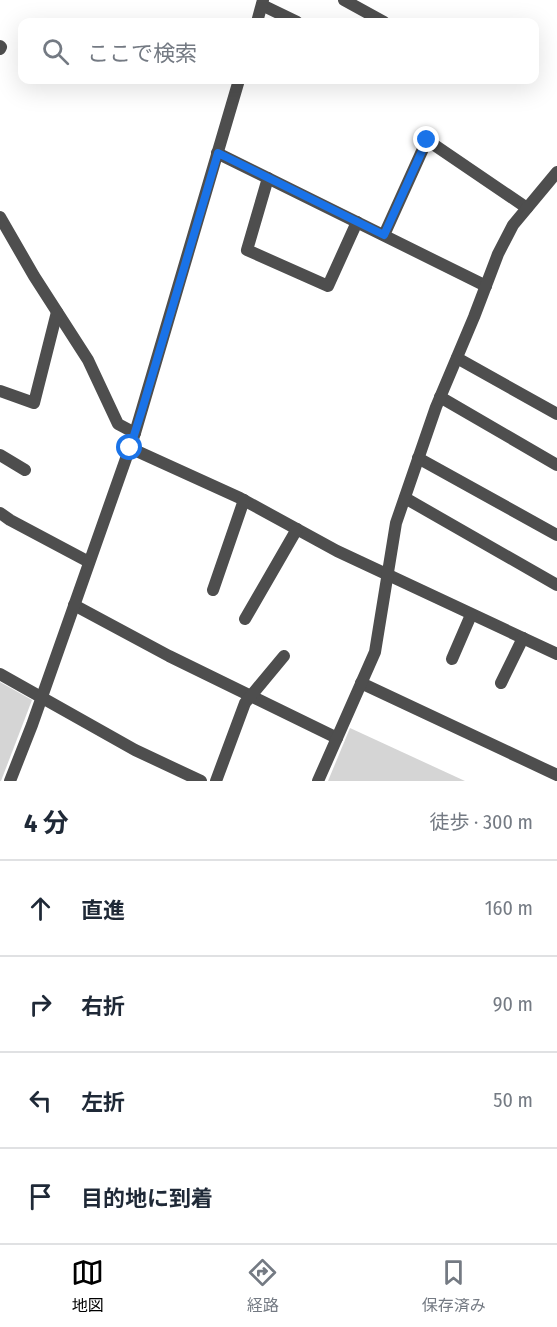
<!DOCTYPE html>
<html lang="ja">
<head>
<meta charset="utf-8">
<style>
  :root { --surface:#fff; --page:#f6f6f7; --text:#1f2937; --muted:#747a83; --line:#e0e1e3; --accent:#000 }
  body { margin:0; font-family:"Fira Sans Condensed","Noto Sans JP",sans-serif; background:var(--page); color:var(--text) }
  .stop { position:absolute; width:18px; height:18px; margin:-14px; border:4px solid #1a73e8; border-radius:50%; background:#fff }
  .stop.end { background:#1a73e8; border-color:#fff; box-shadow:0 2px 6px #0008 }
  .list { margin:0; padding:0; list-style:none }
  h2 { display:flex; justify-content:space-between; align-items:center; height:78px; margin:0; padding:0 24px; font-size:26px }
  h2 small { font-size:20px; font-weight:400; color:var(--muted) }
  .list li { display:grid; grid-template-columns:39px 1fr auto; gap:18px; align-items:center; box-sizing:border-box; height:96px; padding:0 24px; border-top:2px solid var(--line) }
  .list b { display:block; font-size:22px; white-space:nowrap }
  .list em { font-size:20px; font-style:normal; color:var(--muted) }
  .icon { flex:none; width:33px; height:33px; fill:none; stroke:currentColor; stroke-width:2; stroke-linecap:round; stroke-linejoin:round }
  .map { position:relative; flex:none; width:557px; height:781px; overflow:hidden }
  .search { position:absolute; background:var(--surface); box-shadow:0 6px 24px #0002; left:18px; right:18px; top:18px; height:66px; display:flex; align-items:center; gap:15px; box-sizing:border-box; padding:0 21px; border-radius:12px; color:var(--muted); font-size:22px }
  .sheet { height:462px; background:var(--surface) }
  nav { display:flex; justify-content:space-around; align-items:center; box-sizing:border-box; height:84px; border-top:2px solid var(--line); background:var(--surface); font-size:16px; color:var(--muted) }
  nav a { display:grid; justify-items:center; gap:3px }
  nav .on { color:var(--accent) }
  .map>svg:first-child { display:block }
  .green { fill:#d5d5d5 }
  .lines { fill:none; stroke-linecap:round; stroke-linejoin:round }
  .minor { stroke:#4e4e4e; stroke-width:12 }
  .tertiary { stroke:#4e4e4e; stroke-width:12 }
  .route { stroke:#1a73e8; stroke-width:8 }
</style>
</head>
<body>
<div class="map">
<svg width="557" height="781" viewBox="0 0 557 781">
  <rect width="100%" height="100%" fill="#fff"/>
  <!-- green -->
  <g class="green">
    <path d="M0,682L32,700L1,781H0Z"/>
    <path d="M350,728L465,781H328Z"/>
  </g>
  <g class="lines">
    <!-- minor -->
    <g class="minor">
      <path d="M344,0L384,22"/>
      <path d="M262,5L297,22"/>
      <path d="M0,46L1,47L0,49"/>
      <path d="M217,153L486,286"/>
      <path d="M268,178L247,250L328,286L357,222"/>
      <path d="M0,217L34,276L88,360L118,424L135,433"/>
      <path d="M384,235L427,140L527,208"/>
      <path d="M457,358L557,414"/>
      <path d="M0,391L34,403L57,312"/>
      <path d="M440,397L557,465"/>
      <path d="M130,448L240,498L337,551L557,654"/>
      <path d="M0,455L25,470"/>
      <path d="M418,458L557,535"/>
      <path d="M405,498L557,585"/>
      <path d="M0,513L10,520L89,562"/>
      <path d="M213,590L244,500"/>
      <path d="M74,605L169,656L337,738"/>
      <path d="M245,619L297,529"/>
      <path d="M452,659L471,615"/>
      <path d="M0,674L135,750L201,781"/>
      <path d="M361,683L557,775"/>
      <path d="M501,683L523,638"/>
      <path d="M216,781L245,703L284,656"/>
      <path d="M318,781L375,652L396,523L436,407L474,317L498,254L513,225L557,172"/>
    </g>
    <!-- tertiary -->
    <g class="tertiary">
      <path d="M257,22L263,0"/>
      <path d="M10,781L32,725L135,433L239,80"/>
    </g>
  </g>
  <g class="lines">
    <!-- route -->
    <path class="route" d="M130,448L142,410L218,153L384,235L427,140"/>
  </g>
</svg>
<div class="stop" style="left:130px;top:448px"></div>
<div class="stop end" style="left:427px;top:140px"></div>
<div class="search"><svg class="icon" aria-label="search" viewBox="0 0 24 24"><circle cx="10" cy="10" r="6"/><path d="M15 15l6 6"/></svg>ここで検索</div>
</div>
<section class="sheet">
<h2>4 分<small>徒歩 · 300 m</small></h2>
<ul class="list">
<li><svg class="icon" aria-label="ahead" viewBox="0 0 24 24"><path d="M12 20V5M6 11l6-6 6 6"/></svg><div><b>直進</b></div><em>160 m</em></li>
<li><svg class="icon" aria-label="right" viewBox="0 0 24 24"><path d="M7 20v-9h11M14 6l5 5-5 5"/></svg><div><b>右折</b></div><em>90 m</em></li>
<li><svg class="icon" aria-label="left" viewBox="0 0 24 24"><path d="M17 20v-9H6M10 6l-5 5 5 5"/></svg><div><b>左折</b></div><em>50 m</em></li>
<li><svg class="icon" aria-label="arrive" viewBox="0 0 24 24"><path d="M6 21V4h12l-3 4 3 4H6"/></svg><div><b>目的地に到着</b></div></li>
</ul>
</section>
<nav>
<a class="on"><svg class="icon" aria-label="map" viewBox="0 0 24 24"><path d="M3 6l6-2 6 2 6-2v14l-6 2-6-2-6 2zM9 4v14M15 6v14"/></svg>地図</a>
<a><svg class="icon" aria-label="directions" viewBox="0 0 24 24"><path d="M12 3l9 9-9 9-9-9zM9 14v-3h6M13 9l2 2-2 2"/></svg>経路</a>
<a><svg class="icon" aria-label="saved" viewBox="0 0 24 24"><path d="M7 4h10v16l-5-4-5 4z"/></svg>保存済み</a>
</nav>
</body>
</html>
